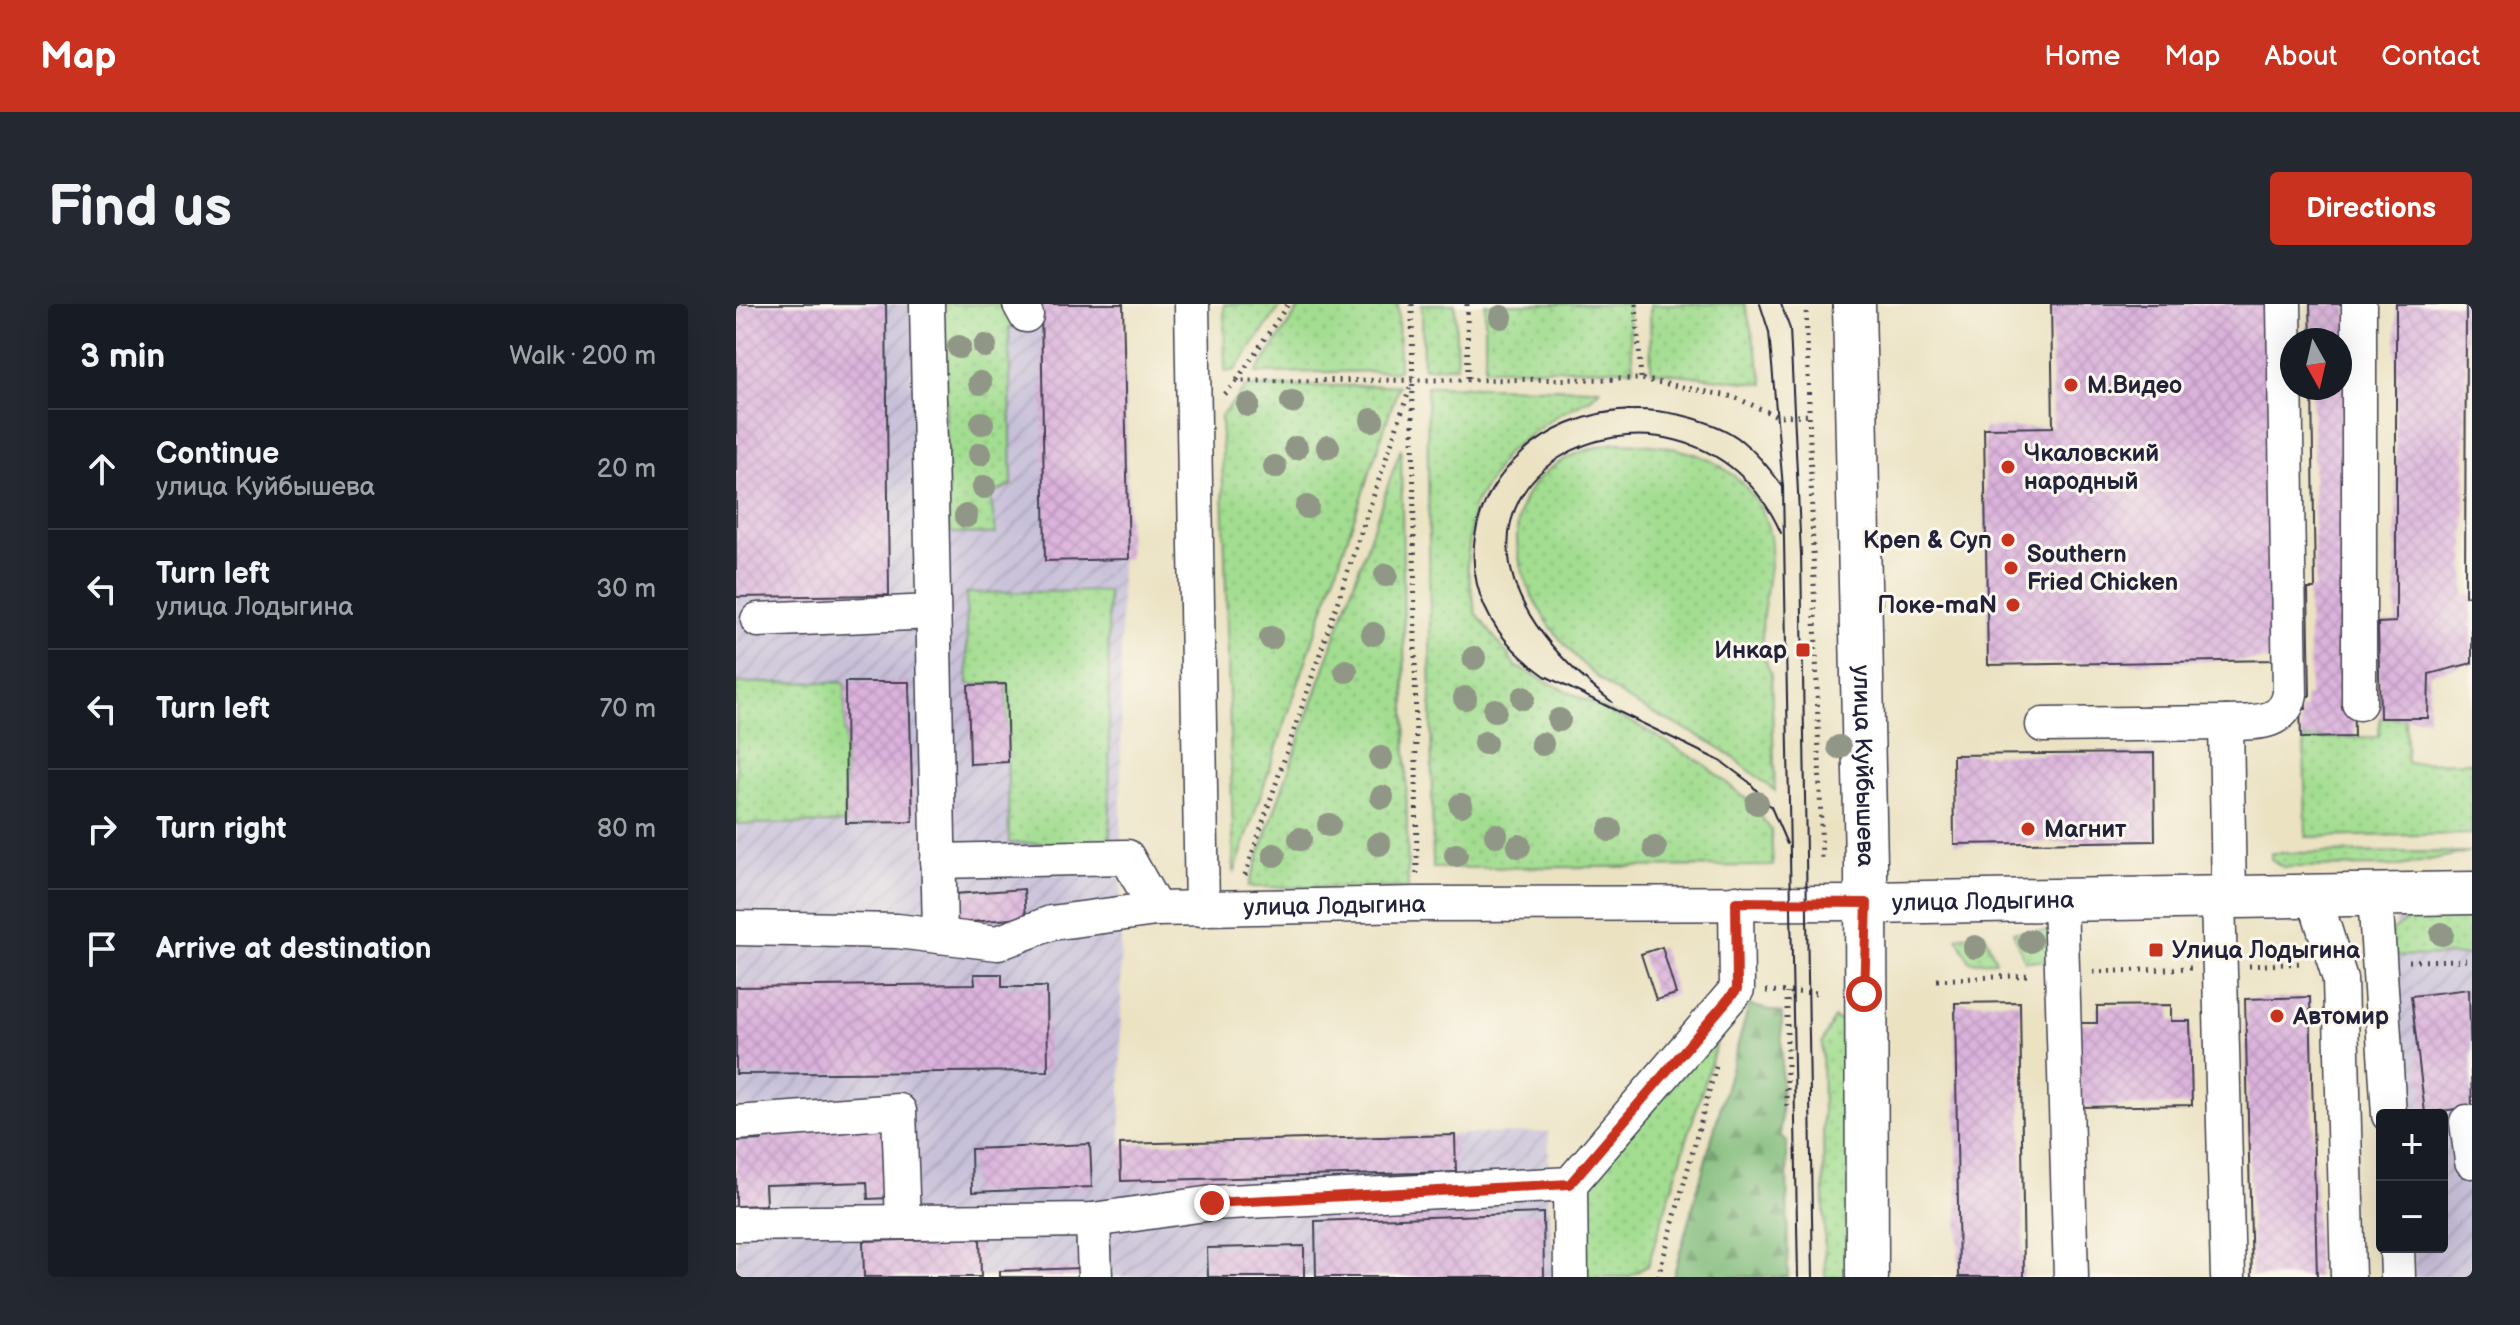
<!DOCTYPE html>
<html lang="en">
<head>
<meta charset="utf-8">
<style>
  :root { --surface:#171b24; --page:#242831; --text:#f1f3f6; --muted:#9ea1a6; --line:#363941; --accent:#c8321e }
  body { margin:0; font-family:"Balsamiq Sans",sans-serif; background:var(--page); color:var(--text) }
  .controls { position:absolute; right:24px; bottom:24px; display:grid; overflow:hidden; border-radius:8px; box-shadow:0 8px 32px #0002 }
  .controls button { width:72px; height:72px; display:grid; place-items:center; padding:0; border:0; border-bottom:2px solid var(--line); background:var(--surface); color:var(--text); font:40px sans-serif }
  .compass { position:absolute; left:1544px; top:24px; width:72px; height:72px; border-radius:50%; background:var(--surface); box-shadow:0 8px 32px #0002; rotate:172deg }
  .stop { position:absolute; width:24px; height:24px; margin:-18px; border:6px solid #c8321e; border-radius:50%; background:#fff }
  .stop.end { background:#c8321e; border-color:#fff; box-shadow:0 2px 8px #0008 }
  .list { margin:0; padding:0; list-style:none }
  h2 { display:flex; justify-content:space-between; align-items:center; height:104px; margin:0; padding:0 32px; font-size:34px }
  h2 small { font-size:26px; font-weight:400; color:var(--muted) }
  .list li { display:grid; grid-template-columns:52px 1fr auto; gap:24px; align-items:center; box-sizing:border-box; height:120px; padding:0 32px; border-top:2px solid var(--line) }
  .list b { display:block; font-size:30px; white-space:nowrap }
  .list p { margin:0; font-size:26px; white-space:nowrap; color:var(--muted) }
  .list em { font-size:26px; font-style:normal; color:var(--muted) }
  .icon { flex:none; width:44px; height:44px; fill:none; stroke:currentColor; stroke-width:2; stroke-linecap:round; stroke-linejoin:round }
  .map { position:relative; flex:none; width:1736px; height:973px; overflow:hidden; border-radius:8px }
  header { display:flex; align-items:center; gap:48px; box-sizing:border-box; height:112px; padding:0 40px; background:var(--accent); color:#fff }
  header strong { font-size:38px }
  nav { display:flex; gap:44px; margin-inline-start:auto; font-size:28px }
  .intro { display:flex; align-items:center; justify-content:space-between; box-sizing:border-box; height:192px; padding:0 48px }
  h1 { margin:0; font-size:56px }
  .button { padding:20px 36px; border-radius:8px; background:var(--accent); color:#fff; font-size:28px; font-weight:700 }
  main { display:flex; gap:48px; padding:0 48px }
  aside { flex:1; background:var(--surface); border-radius:8px; box-shadow:0 8px 32px #0002 }
  .map>svg:first-child { display:block }
  .industrial { fill:url(#industrial-furrows) }
  .grass { fill:url(#grass-dots); stroke:#628066; stroke-width:2 }
  .forest { fill:url(#forest-firs); stroke:#526f5a; stroke-width:2 }
  .building { fill:url(#building-cross-hatch) }
  .lines { fill:none; stroke-linecap:round; stroke-linejoin:round }
  .minor-casing { stroke:#403f4f; stroke-width:37 }
  .major-casing { stroke:#403f4f; stroke-width:45 }
  .path { stroke:#403f4f; stroke-width:5; stroke-dasharray:2 6; stroke-linecap:butt }
  .minor { stroke:#fff; stroke-width:34 }
  .major { stroke:#fff; stroke-width:42 }
  .tram { stroke:#22223b; stroke-width:2 }
  .tree { fill:#919786 }
  .route { stroke:#c8321e; stroke-width:10 }
  .poi-dot { fill:#c8321e; stroke:#fbf7ec; stroke-width:3 }
  .labels { text-anchor:middle; dominant-baseline:central; stroke-width:6; stroke-linejoin:round; paint-order:stroke }
  .poi-label { font-size:24px; font-weight:bold; fill:#22223b; stroke:#fbf7ec; text-anchor:start }
  .street-label { font-size:24px; fill:#22223b; stroke:#fbf7ec }
</style>
</head>
<body>
<header>
<strong>Map</strong>
<nav><a>Home</a><a>Map</a><a>About</a><a>Contact</a></nav>
</header>
<div class="intro"><h1>Find us</h1><a class="button">Directions</a></div>
<main>
<aside>
<h2>3 min<small>Walk · 200 m</small></h2>
<ul class="list">
<li><svg class="icon" aria-label="ahead" viewBox="0 0 24 24"><path d="M12 20V5M6 11l6-6 6 6"/></svg><div><b>Continue</b><p>улица Куйбышева</p></div><em>20 m</em></li>
<li><svg class="icon" aria-label="left" viewBox="0 0 24 24"><path d="M17 20v-9H6M10 6l-5 5 5 5"/></svg><div><b>Turn left</b><p>улица Лодыгина</p></div><em>30 m</em></li>
<li><svg class="icon" aria-label="left" viewBox="0 0 24 24"><path d="M17 20v-9H6M10 6l-5 5 5 5"/></svg><div><b>Turn left</b></div><em>70 m</em></li>
<li><svg class="icon" aria-label="right" viewBox="0 0 24 24"><path d="M7 20v-9h11M14 6l5 5-5 5"/></svg><div><b>Turn right</b></div><em>80 m</em></li>
<li><svg class="icon" aria-label="arrive" viewBox="0 0 24 24"><path d="M6 21V4h12l-3 4 3 4H6"/></svg><div><b>Arrive at destination</b></div></li>
</ul>
</aside>
<div class="map">
<svg width="1736" height="973" viewBox="0 0 1736 973">
  <defs>
    <pattern id="industrial-furrows" width="10" height="10" patternUnits="userSpaceOnUse" patternTransform="scale(2)"><rect width="10" height="10" fill="#c7c0d9"/><path d="M-1 1l2-2M0 10L10 0M9 11l2-2" fill="none" stroke="#aba5bb"/></pattern>
    <pattern id="grass-dots" width="8" height="8" patternUnits="userSpaceOnUse" patternTransform="scale(2)"><rect width="8" height="8" fill="#a2dd90"/><path d="M2 2h.1M6 6h.1" fill="none" stroke="#8bbd7d" stroke-width="1.8" stroke-linecap="round"/></pattern>
    <pattern id="forest-firs" width="22" height="20" patternUnits="userSpaceOnUse" patternTransform="scale(2)"><rect width="22" height="20" fill="#81bc7a"/><path d="M5 1l3.5 6h-7zM16 11l3.5 6h-7z" fill="#699865"/></pattern>
    <pattern id="building-cross-hatch" width="8" height="8" patternUnits="userSpaceOnUse" patternTransform="scale(2)"><rect width="8" height="8" fill="#dbb2dc"/><path d="M0 0l8 8M0 8l8-8" fill="none" stroke="#bc99be"/></pattern>
  </defs>
  <rect width="100%" height="100%" fill="#fbf7ec"/>
  <filter id="ink" filterUnits="userSpaceOnUse"><feTurbulence type="fractalNoise" baseFrequency=".0125" numOctaves="2"/><feDisplacementMap in="SourceGraphic" scale="16" xChannelSelector="R" yChannelSelector="G"/><feConvolveMatrix kernelMatrix="1 2 1 2 8 2 1 2 1" color-interpolation-filters="sRGB"/></filter>
  <filter id="wash" filterUnits="userSpaceOnUse"><feTurbulence type="fractalNoise" baseFrequency=".006" numOctaves="4" result="noise"/><feDisplacementMap in="SourceGraphic" scale="32" xChannelSelector="R" yChannelSelector="G"/><feGaussianBlur stdDeviation="1.8" result="paint"/><feColorMatrix in="noise" values="0 0 0 0 0 0 0 0 0 0 0 0 0 0 0 0 0 1.4 0 .05"/><feComposite in="paint" operator="in"/></filter>
  <g filter="url(#wash)">
    <rect width="100%" height="100%" fill="#ebe2c2"/>
    <!-- industrial -->
    <g class="industrial">
      <path d="M0,0H385V840L813,828L812,905L820,973H0Z"/>
      <path d="M1736,613V973H1678L1677,943H1706V811H1670L1660,614Z"/>
    </g>
    <!-- grass -->
    <g class="grass">
      <path d="M206,0H274L283,14L273,24L276,181L254,191L260,230L216,229L213,220Z"/>
      <path d="M488,0H546L499,66L489,68Z"/>
      <path d="M566,0H662L663,67L520,69Z"/>
      <path d="M686,0H719L721,62L687,64Z"/>
      <path d="M749,0H892L897,65H749Z"/>
      <path d="M914,0H1009L1028,80L915,67Z"/>
      <path d="M663,81L498,570L485,112L510,83Z"/>
      <path d="M691,82L864,85L854,95L820,112L771,148L737,203L731,262L740,309L781,363L903,422L968,460L1016,500L1035,526L1037,562L697,564Z"/>
      <path d="M878,139C937,140 991,148 1023,202C1030,215 1036,233 1035,249C1033,289 1016,332 1035,370L1039,487C1021,473 1004,458 985,445C955,425 919,413 888,393C833,358 769,281 783,212C793,166 837,147 878,139Z"/>
      <path d="M665,144L672,584L512,583Z"/>
      <path d="M372,287L374,539H273L270,380L232,381L230,289Z"/>
      <path d="M109,378L110,519L0,520V379Z"/>
      <path d="M1644,414H1669L1671,459L1736,458V530L1570,533L1568,434L1643,433Z"/>
      <path d="M1733,548L1664,562L1547,563L1535,555V549Z"/>
      <path d="M1675,613H1736V651L1653,652L1656,627Z"/>
      <path d="M1315,627L1317,657H1289L1277,628Z"/>
      <path d="M1248,628L1260,657L1234,658L1221,633Z"/>
      <path d="M991,706L912,961L893,973H842L843,876Z"/>
      <path d="M1098,714L1117,723L1121,973H1089L1086,739Z"/>
    </g>
    <!-- forest -->
    <path class="forest" d="M1013,701L1046,709L1045,832L1051,838L1052,973H937Z"/>
    <g id="blocks">
      <!-- building -->
      <g class="building">
        <path d="M0,0H150L153,291L0,293Z"/>
        <path d="M305,0H387L393,255L309,257Z"/>
        <path d="M1315,0H1534L1540,356L1252,361L1248,124L1317,123Z"/>
        <path d="M1574,0H1611L1618,433L1565,434L1564,405H1570L1569,392H1574L1572,285H1579L1576,84H1604V36H1575Z"/>
        <path d="M1660,0H1730L1729,292L1736,291V359L1693,370L1692,414H1644L1642,319L1660,318Z"/>
        <path d="M109,378H173L177,518L110,519Z"/>
        <path d="M270,380L272,458L234,460L232,381Z"/>
        <path d="M1418,449L1419,537L1218,540L1217,451Z"/>
        <path d="M288,585L290,614L219,619L218,590Z"/>
        <path d="M926,643L940,690L920,696L905,650Z"/>
        <path d="M238,670H266V683H311L312,767L0,770V683L239,680Z"/>
        <path d="M1733,685L1736,803L1689,809L1675,692Z"/>
        <path d="M1574,693L1581,973H1516L1509,695Z"/>
        <path d="M1284,698L1288,973H1223L1219,699Z"/>
        <path d="M1435,701V717H1454L1456,801L1344,803L1342,719H1361V702Z"/>
        <path d="M151,816L153,894L132,895L131,878L29,881L30,901L0,902V837L26,836L25,820Z"/>
        <path d="M719,831L720,868L385,877L384,840Z"/>
        <path d="M354,840L356,883L236,888L235,845Z"/>
        <path d="M807,909L808,973H580L579,917Z"/>
        <path d="M244,934L245,973H128L127,937Z"/>
        <path d="M568,942V973H472L471,944Z"/>
        <path d="M344,964V973H264V967Z"/>
      </g>
    </g>
  </g>
  <g filter="url(#ink)">
    <use href="#blocks" fill-opacity="0" stroke="#403f4f" stroke-width="2"/>
    <g class="lines">
      <!-- minor casing -->
      <g class="minor-casing">
        <g id="minor">
          <path d="M191,0L204,632"/>
          <path d="M284,0L290,11"/>
          <path d="M456,0L466,605"/>
          <path d="M1623,0V399"/>
          <path d="M22,316L196,308"/>
          <path d="M1307,421L1490,419"/>
          <path d="M202,557L391,553L420,605"/>
          <path d="M1639,590L1653,811"/>
          <path d="M1578,592L1604,675L1612,973"/>
          <path d="M1482,593L1492,973"/>
          <path d="M1493,593L1490,419C1517,418 1548,422 1554,390L1548,0"/>
          <path d="M1324,596L1335,973"/>
          <path id="s1" d="M0,624L161,627L262,639L315,619L420,605L681,600L1131,599"/>
          <path d="M1731,818L1736,857"/>
          <path d="M0,819L163,807L167,918"/>
          <path d="M357,916L359,973"/>
          <path d="M0,920L357,916L476,899L834,880"/>
          <path d="M1661,943L1662,973"/>
          <path d="M835,973L834,880L1001,685L1000,598"/>
        </g>
      </g>
      <!-- major casing -->
      <g class="major-casing">
        <g id="major">
          <path id="s2" d="M1118,0L1130,559L1131,973"/>
          <path id="s3" d="M1131,599L1736,589"/>
        </g>
      </g>
      <!-- path -->
      <g class="path">
        <path d="M676,0L681,571"/>
        <path d="M731,0L732,76"/>
        <path d="M900,0L905,75"/>
        <path d="M1070,0L1086,557"/>
        <path d="M501,76L552,0"/>
        <path d="M488,90L501,77L905,75L998,93L1041,112L1076,111"/>
        <path d="M509,571L675,81"/>
        <path d="M1673,657L1736,656"/>
        <path d="M1513,662L1567,659"/>
        <path d="M1357,668L1455,664"/>
        <path d="M1201,676L1295,671"/>
        <path d="M1030,687L1085,689"/>
        <path d="M1051,802V689"/>
        <path d="M922,973L981,759"/>
      </g>
      <!-- minor -->
      <use href="#minor" class="minor"/>
      <!-- major -->
      <use href="#major" class="major"/>
      <!-- tram -->
      <g class="tram">
        <path d="M1024,0L1033,28L1047,183L1062,973"/>
        <path d="M1045,0L1054,25L1065,250L1077,973"/>
        <path d="M1047,183C1035,166 1022,150 1006,137C989,123 966,116 945,111C777,73 653,262 809,372L986,458L1013,478L1035,503L1051,540"/>
        <path d="M876,398C600,185 952,18 1045,229"/>
      </g>
    </g>
    <!-- trees -->
    <g class="tree">
      <circle cx="765" cy="13" r="12"/>
      <circle cx="249" cy="42" r="12"/>
      <circle cx="223" cy="43" r="12"/>
      <circle cx="244" cy="79" r="12"/>
      <circle cx="556" cy="98" r="12"/>
      <circle cx="512" cy="101" r="12"/>
      <circle cx="636" cy="116" r="12"/>
      <circle cx="246" cy="119" r="12"/>
      <circle cx="592" cy="143" r="12"/>
      <circle cx="560" cy="144" r="12"/>
      <circle cx="244" cy="150" r="12"/>
      <circle cx="539" cy="163" r="12"/>
      <circle cx="248" cy="183" r="12"/>
      <circle cx="571" cy="203" r="12"/>
      <circle cx="230" cy="212" r="12"/>
      <circle cx="650" cy="271" r="12"/>
      <circle cx="637" cy="330" r="12"/>
      <circle cx="535" cy="334" r="12"/>
      <circle cx="738" cy="354" r="12"/>
      <circle cx="610" cy="367" r="12"/>
      <circle cx="729" cy="394" r="12"/>
      <circle cx="787" cy="394" r="12"/>
      <circle cx="759" cy="406" r="12"/>
      <circle cx="823" cy="416" r="12"/>
      <circle cx="749" cy="439" r="12"/>
      <circle cx="806" cy="440" r="12"/>
      <circle cx="1103" cy="443" r="12"/>
      <circle cx="645" cy="454" r="12"/>
      <circle cx="646" cy="493" r="12"/>
      <circle cx="1021" cy="499" r="12"/>
      <circle cx="725" cy="501" r="12"/>
      <circle cx="593" cy="521" r="12"/>
      <circle cx="874" cy="526" r="12"/>
      <circle cx="760" cy="531" r="12"/>
      <circle cx="564" cy="535" r="12"/>
      <circle cx="643" cy="540" r="12"/>
      <circle cx="783" cy="542" r="12"/>
      <circle cx="919" cy="544" r="12"/>
      <circle cx="538" cy="551" r="12"/>
      <circle cx="720" cy="551" r="12"/>
      <circle cx="1706" cy="630" r="12"/>
      <circle cx="1294" cy="637" r="12"/>
      <circle cx="1239" cy="643" r="12"/>
    </g>
  </g>
  <g class="lines" filter="url(#ink)">
    <!-- route -->
    <path class="route" d="M476,899L834,880L1001,685L1000,598L1131,599L1128,690"/>
  </g>
  <!-- markers -->
  <g class="poi-dot">
    <circle cx="1335" cy="81" r="8"/>
    <circle cx="1272" cy="163" r="8"/>
    <circle cx="1272" cy="236" r="8"/>
    <circle cx="1275" cy="264" r="8"/>
    <circle cx="1277" cy="301" r="8"/>
    <rect x="1059" y="338" width="16" height="16" rx="4"/>
    <circle cx="1292" cy="525" r="8"/>
    <rect x="1412" y="638" width="16" height="16" rx="4"/>
    <circle cx="1541" cy="712" r="8"/>
  </g>
  <g class="labels">
    <!-- poi labels -->
    <g class="poi-label">
      <text x="1351" y="81">М.Видео</text>
      <text x="1288" y="149">Чкаловский<tspan x="1288" dy="28">народный</tspan></text>
      <text x="1256" y="236" text-anchor="end">Креп &amp; Суп</text>
      <text x="1291" y="250">Southern<tspan x="1291" dy="28">Fried Chicken</tspan></text>
      <text x="1261" y="301" text-anchor="end">Поке-maN</text>
      <text x="1051" y="346" text-anchor="end">Инкар</text>
      <text x="1308" y="525">Магнит</text>
      <text x="1436" y="646">Улица Лодыгина</text>
      <text x="1557" y="712">Автомир</text>
    </g>
    <!-- street labels -->
    <g class="street-label">
      <text stroke="none"><textPath href="#s2" startOffset="462">улица Куйбышева</textPath></text>
      <text stroke="none"><textPath href="#s3" startOffset="116">улица Лодыгина</textPath></text>
      <text stroke="none"><textPath href="#s1" startOffset="604">улица Лодыгина</textPath></text>
    </g>
  </g>
</svg>
<div class="controls">
<button>+</button>
<button>−</button>
</div>
<svg class="compass" viewBox="-18 -18 36 36"><path d="M0-13l5 13h-10z" fill="#e53935"/><path d="M0 13l5-13h-10z" fill="#9ea1a6"/></svg>
<div class="stop" style="left:1128px;top:690px"></div>
<div class="stop end" style="left:476px;top:899px"></div>
</div>
</main>
</body>
</html>
